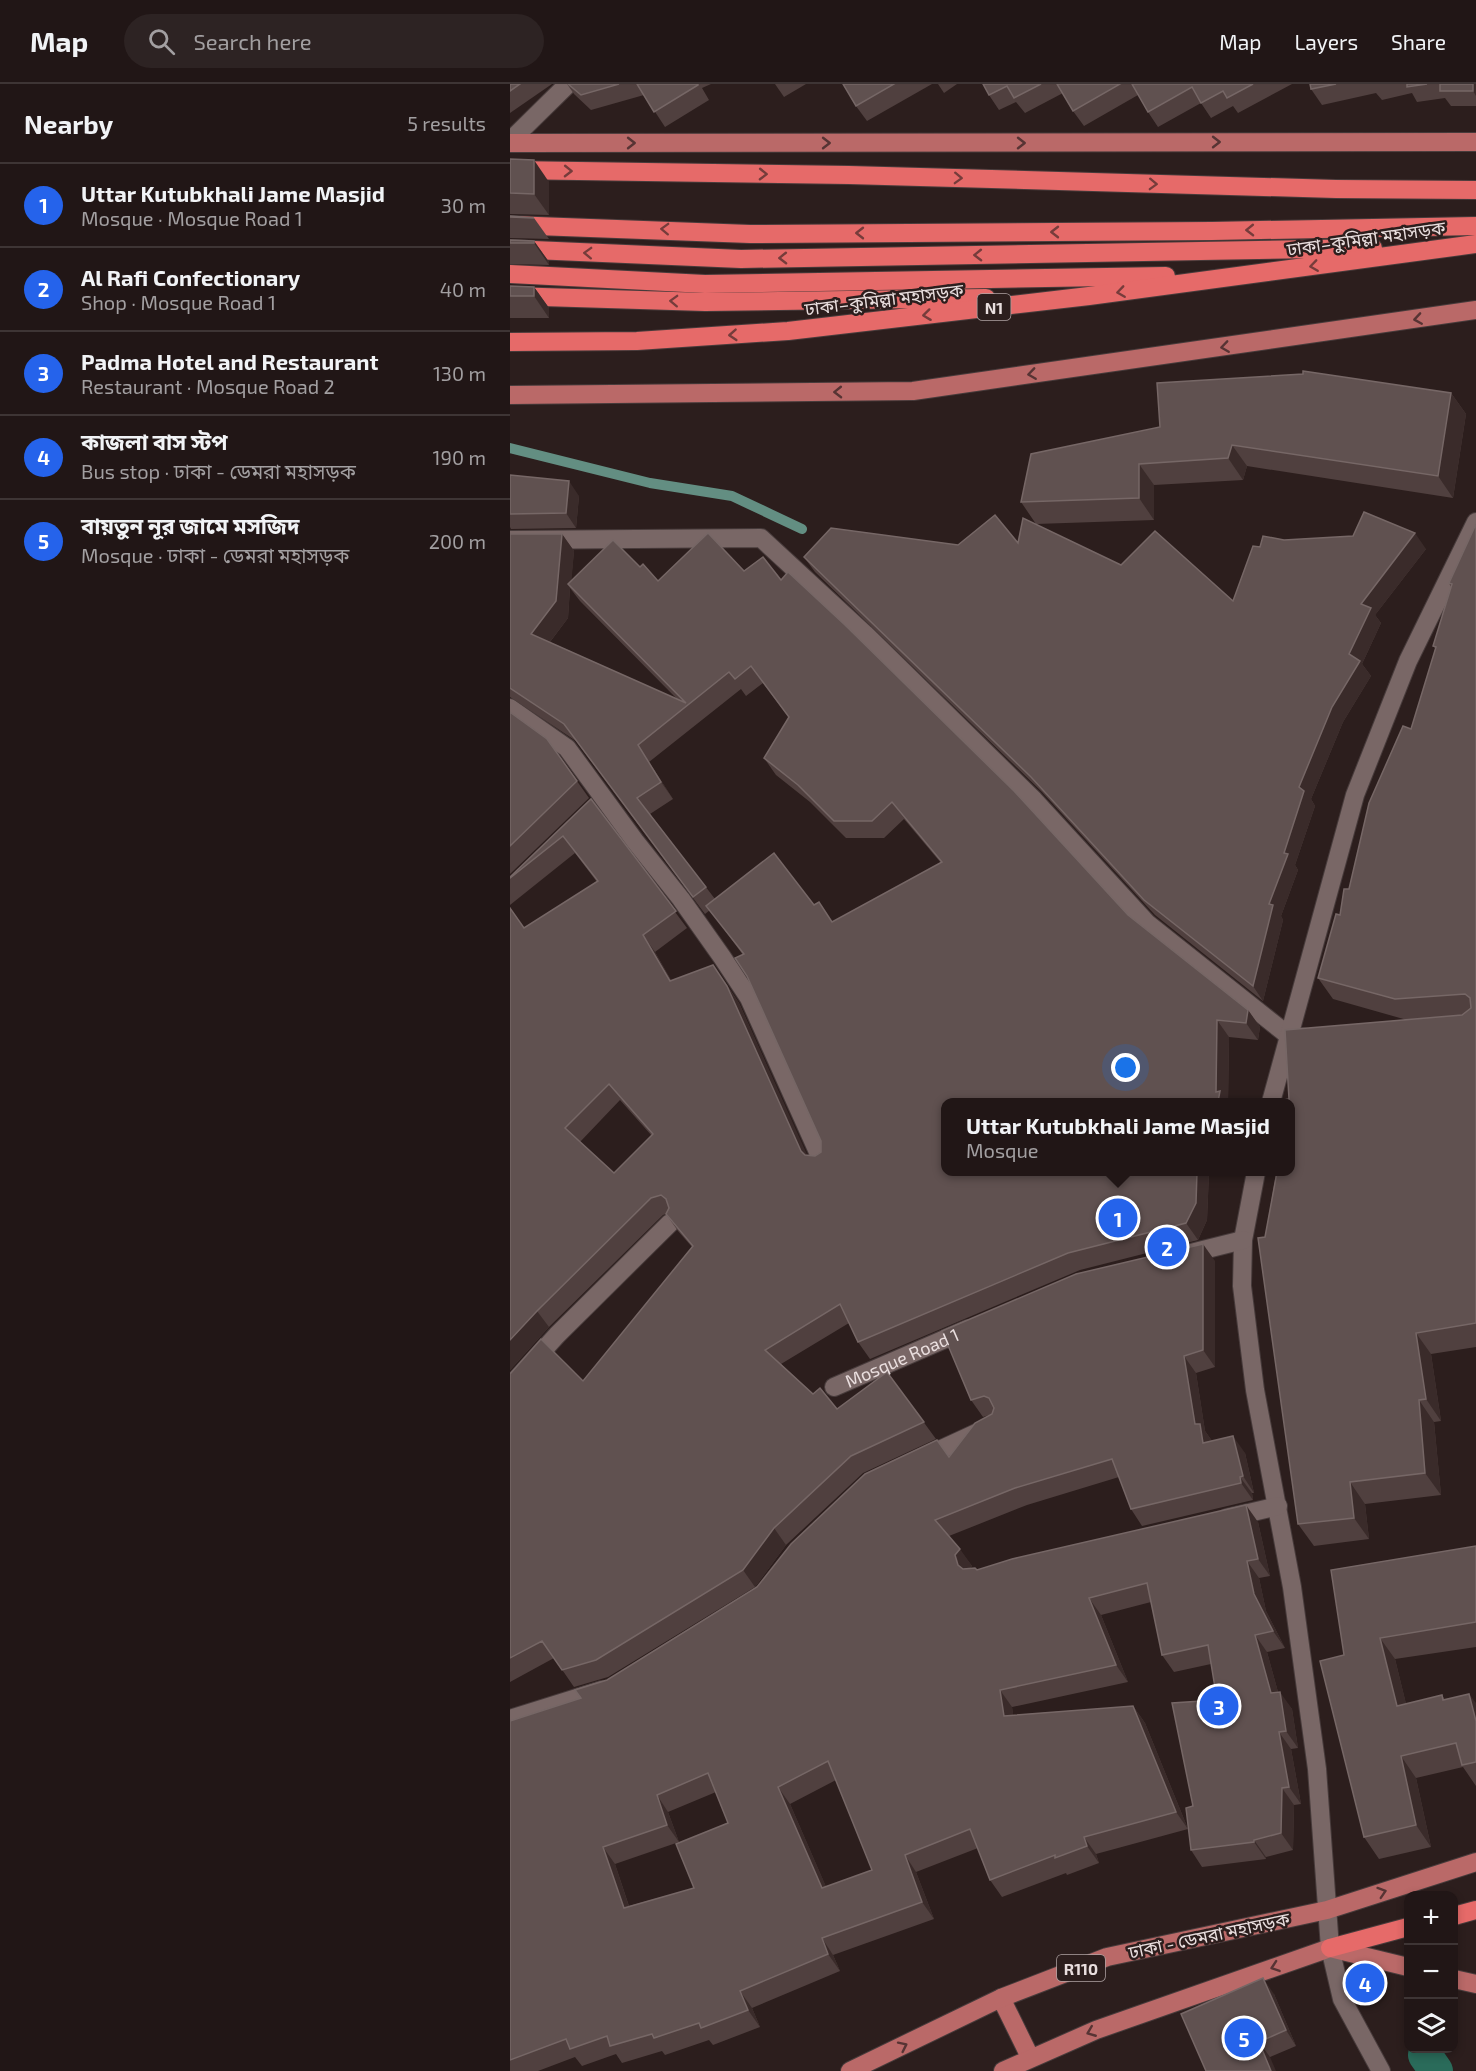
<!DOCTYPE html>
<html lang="en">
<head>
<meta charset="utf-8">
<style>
  :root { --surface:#211616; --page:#2d2323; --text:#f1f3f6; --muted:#a29fa1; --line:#3e3535; --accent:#2563eb }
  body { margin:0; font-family:"Exo 2","Noto Sans Bengali",sans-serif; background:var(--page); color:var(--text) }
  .controls { position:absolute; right:18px; bottom:18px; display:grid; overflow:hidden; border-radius:12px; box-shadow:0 3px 9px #0003 }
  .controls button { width:54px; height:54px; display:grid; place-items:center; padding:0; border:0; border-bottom:2px solid var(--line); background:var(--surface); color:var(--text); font:30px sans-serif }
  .you { position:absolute; left:616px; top:984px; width:21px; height:21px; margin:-15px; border:4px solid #fff; border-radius:50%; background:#1a73e8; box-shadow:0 0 0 9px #1a73e833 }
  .badge { display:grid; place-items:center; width:39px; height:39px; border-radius:50%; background:var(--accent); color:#fff; font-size:20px; font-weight:700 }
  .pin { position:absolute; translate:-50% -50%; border:3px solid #fff; box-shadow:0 2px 6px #0006 }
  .popup { position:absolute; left:431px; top:1014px; width:354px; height:78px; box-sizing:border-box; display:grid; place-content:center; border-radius:12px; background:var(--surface); filter:drop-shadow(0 2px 4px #0005); font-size:20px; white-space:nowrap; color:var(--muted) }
  .popup b { font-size:22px; color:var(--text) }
  .popup::after { content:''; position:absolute; left:50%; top:100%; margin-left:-12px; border:12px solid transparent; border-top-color:var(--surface) }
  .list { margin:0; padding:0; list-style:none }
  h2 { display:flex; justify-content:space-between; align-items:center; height:78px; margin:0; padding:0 24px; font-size:26px }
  h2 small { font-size:20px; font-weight:400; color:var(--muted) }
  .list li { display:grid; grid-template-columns:39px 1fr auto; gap:18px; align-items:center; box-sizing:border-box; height:84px; padding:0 24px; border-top:2px solid var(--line) }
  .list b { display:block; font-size:22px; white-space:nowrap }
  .list p { margin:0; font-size:20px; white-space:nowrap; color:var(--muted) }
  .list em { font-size:20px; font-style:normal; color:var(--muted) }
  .icon { flex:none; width:33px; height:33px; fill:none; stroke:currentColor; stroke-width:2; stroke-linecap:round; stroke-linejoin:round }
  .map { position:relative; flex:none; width:966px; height:1987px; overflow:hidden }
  header { display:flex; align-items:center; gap:36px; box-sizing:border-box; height:84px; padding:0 30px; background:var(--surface); border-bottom:2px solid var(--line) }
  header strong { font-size:28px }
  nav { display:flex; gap:33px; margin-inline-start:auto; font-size:21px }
  .search { width:420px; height:54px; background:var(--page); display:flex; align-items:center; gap:15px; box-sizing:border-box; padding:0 21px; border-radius:33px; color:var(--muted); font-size:22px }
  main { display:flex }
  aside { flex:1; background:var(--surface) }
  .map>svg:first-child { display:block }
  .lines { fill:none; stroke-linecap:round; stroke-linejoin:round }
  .stream { stroke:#638e82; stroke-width:10 }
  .canal { stroke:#2a6b5a; stroke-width:34 }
  .street-casing { stroke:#473b3b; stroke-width:20 }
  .primary-casing { stroke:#473b3b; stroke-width:20 }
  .highway-casing { stroke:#473b3b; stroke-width:20 }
  .street { stroke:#796766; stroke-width:18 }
  .primary { stroke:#ba6968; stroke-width:18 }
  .highway { stroke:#e66a69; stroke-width:18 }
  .wall { fill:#50403f; fill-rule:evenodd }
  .shaded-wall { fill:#3a2b2a }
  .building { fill:#605150; stroke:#766766; stroke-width:1.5; fill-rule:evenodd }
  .oneway { stroke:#573434 }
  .oneway2 { stroke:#763c3b }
  .labels { text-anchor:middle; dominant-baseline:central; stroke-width:5; stroke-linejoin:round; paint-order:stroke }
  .shield { fill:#2c1e1d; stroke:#b0a4a4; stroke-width:1.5 }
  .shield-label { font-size:16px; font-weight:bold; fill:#e9dede }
  .street-label { font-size:18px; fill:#e9dede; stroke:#2c1e1d }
</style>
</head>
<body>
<header>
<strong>Map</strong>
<div class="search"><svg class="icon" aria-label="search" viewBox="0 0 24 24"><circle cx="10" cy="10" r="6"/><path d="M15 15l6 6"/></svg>Search here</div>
<nav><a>Map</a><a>Layers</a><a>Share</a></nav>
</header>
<main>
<aside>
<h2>Nearby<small>5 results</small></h2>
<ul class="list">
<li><span class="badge">1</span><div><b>Uttar Kutubkhali Jame Masjid</b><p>Mosque · Mosque Road 1</p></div><em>30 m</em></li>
<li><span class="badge">2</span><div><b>Al Rafi Confectionary</b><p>Shop · Mosque Road 1</p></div><em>40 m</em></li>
<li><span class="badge">3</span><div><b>Padma Hotel and Restaurant</b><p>Restaurant · Mosque Road 2</p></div><em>130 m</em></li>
<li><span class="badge">4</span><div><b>কাজলা বাস স্টপ</b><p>Bus stop · ঢাকা - ডেমরা মহাসড়ক</p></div><em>190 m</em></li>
<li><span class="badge">5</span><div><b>বায়তুন নূর জামে মসজিদ</b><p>Mosque · ঢাকা - ডেমরা মহাসড়ক</p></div><em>200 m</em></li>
</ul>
</aside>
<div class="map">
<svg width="966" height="1987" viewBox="0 0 966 1987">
  <rect width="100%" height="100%" fill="#2c1e1d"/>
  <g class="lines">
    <!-- stream -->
    <path class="stream" d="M0,364L140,399L222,412L292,445"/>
    <!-- canal -->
    <path class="canal" d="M915,1971L926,1987"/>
    <!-- street casing -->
    <g class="street-casing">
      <g id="street">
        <path d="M0,57L58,0"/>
        <path d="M0,456L251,454L355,550L524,716L637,839L779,952L797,954"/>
        <path d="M0,624L57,664L125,757L171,815L212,873L239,914L313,1079"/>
        <path d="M761,1018L845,711L898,577L966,438"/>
        <path d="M746,1088L733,1156L732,1202L745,1306L782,1503L807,1685L820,1864L832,1915L871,1987"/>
        <path d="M673,1171L733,1156"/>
        <path d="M0,1303L47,1251L160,1139"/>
        <path id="s1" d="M324,1303L458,1245"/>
        <path d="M410,1375L475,1345"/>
        <path d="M717,1434L768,1422"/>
        <path d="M0,1635L92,1606"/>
      </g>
    </g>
    <!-- primary casing -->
    <g class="primary-casing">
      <g id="primary">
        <path d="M0,59L966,58"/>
        <path d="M0,311L403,307L966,226"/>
        <path d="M944,1895L966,1900"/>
        <path d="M491,1914L520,1973"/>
        <path d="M340,1987L491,1914L597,1873L817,1826L966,1778"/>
        <path d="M493,1987L586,1946L820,1864L898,1883"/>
      </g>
    </g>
    <!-- highway casing -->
    <g class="highway-casing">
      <g id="highway">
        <path d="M0,86L339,91L826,105L966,106"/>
        <path d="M0,141L240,150L702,147L966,142"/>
        <path d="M0,165L231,175L863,164"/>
        <path d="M0,190L195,200L656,192"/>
        <path d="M0,212L195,218L476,214"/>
        <path d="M0,258L127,257L278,247L579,212L966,160"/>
        <path d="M944,1832L966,1826"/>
        <path d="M820,1864L898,1843"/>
      </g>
    </g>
    <!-- street -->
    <use href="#street" class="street"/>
    <!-- primary -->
    <use href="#primary" class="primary"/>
    <!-- highway -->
    <use href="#highway" class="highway"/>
  </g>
  <!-- wall -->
  <g class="wall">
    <path d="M0,0H42L0,29Z"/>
    <path d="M57,0H201L192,4L199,16L155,43L134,11L81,26L64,10Z"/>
    <path d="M265,0H296L274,13Z"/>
    <path d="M333,0H422L357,37L346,22Z"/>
    <path d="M428,0H447L434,9Z"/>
    <path d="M473,0H782L728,29L723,22L701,34L691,19L648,43L638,28L628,11L574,42L563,27L553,9L515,29L506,18L489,26L479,11Z"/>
    <path d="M800,0H966V22H941L935,14L907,18L902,9L872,16L866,9L812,21L801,5Z"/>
    <path d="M0,75L39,98V131L0,130Z"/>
    <path d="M0,133L24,134L39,155L0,154Z"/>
    <path d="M0,156L24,157L39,178V181L0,180Z"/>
    <path d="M0,202L24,203L39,224V234H0Z"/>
    <path d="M941,309L956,330L943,414L737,382L733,396L644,401V436L526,440L511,418L521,370Z"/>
    <path d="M0,391L69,412L66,444L1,445L0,443Z"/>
    <path d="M966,440V1263L921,1270L931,1337L924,1338L931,1411L855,1420L859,1455L804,1462L788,1440L755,1153L779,1015L897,936L823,915L808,894L839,805L901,645L926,565L923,562L941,503L939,499Z"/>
    <path d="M0,450H52L64,467L61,497L130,483L148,497L234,487L271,496L618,831L738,926L750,943L748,956L719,953L718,1018L435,1088H699L697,1136L688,1156L570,1186L360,1275L348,1258L339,1239L271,1280L303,1310L327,1325L377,1288L426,1355L353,1389L276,1461L245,1503L98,1593L64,1603L44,1574L0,1598V1290L73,1297L182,1163L168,1147L156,1130L153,1131L39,1243L0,1286V824L14,844L87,798L65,769L0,821V793L81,715L177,844L145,868L161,896L215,898L229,919L297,1072H305L311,1068V1057L233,871L200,826L195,830L66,657L0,613ZM60,504L70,517L167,615L40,558L58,534ZM253,599L279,634L254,674L266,691L300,718L336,754H374L394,735L431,779L323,838L304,821L205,815L140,730L163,715L139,678L231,605L236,612ZM110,1016L142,1052L104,1089L70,1058Z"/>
    <path d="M774,456L916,465L865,531L871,539L852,580L861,592L833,638L801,715L805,722L785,781L788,786L771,832L773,836L753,917L645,831L532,708L305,488L294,473L448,461L508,459L611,481L723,517L750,463Z"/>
    <path d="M0,628L37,655L79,714L0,790Z"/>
    <path d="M705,1177V1283L686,1289L695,1347L702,1357L735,1369L744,1409H742L743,1416L632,1442L621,1425L609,1393L517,1421L439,1452L462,1482L460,1484L467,1486L748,1438L760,1492L749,1494L756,1527L775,1564L757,1568L768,1608L782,1625L788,1664L781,1665L791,1720L784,1721L783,1766L756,1773V1775L692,1783L681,1766L683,1722L707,1616L701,1580L664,1588L652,1571L641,1518L591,1531L618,1598L502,1623L503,1631L623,1622L635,1639L678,1745L586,1770L589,1779L557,1791L556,1789L492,1813L480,1796L468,1764L406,1788L424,1835L323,1871L330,1887L242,1924L250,1943L203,1961L199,1956L155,1971L152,1967L112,1979L106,1970L72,1982L65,1973L28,1987H0V1637L71,1614L97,1596L247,1503L439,1373L482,1330L473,1333L461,1316ZM326,1696L362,1786L316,1803L280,1720ZM206,1708L218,1739L184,1804L119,1822L105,1780L169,1758L158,1728Z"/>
    <path d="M966,1462V1563L885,1575L896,1620L932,1611L935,1616L966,1619V1702L953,1683L906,1694L921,1763L869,1775L854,1753L834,1571Z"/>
    <path d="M764,1910L786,1962L760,1973L696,1987Z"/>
  </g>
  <!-- shaded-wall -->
  <g class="shaded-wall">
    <path d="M963,0H966V12L963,7Z"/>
    <path d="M24,76L39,98V131L24,110Z"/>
    <path d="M24,157L39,178V181L24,159Z"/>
    <path d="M24,203L39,224V234L24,212Z"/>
    <path d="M941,309L956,330L943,414L928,392Z"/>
    <path d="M722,361L737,382L733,396L718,374Z"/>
    <path d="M629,380L644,401V436L629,414Z"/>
    <path d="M59,397L69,412L66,444L56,429Z"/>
    <path d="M905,449L916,465L865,531L871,539L852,580L861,592L833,638L801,715L805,722L785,781L788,786L771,832L773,836L753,917L743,902L759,820L774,769L789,703L839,570L851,520Z"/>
    <path d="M52,450L64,467L61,503L58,500L60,504L58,534L33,567L21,550Z"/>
    <path d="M128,661L139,678L163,715L151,698Z"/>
    <path d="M133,851L145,868L171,914L160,897Z"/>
    <path d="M203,881L229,919L303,1084L291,1067Z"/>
    <path d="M738,926L750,943L748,956L736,939Z"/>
    <path d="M707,936L719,953L718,1018H708L706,1008Z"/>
    <path d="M687,1088H699L697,1136L688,1156L676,1139Z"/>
    <path d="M693,1160L705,1177V1283L693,1266Z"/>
    <path d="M27,1227L39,1243L0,1286V1256Z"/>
    <path d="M906,1249L921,1270L931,1337L916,1315Z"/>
    <path d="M674,1272L686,1289L695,1347L702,1357L693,1359L685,1340Z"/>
    <path d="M909,1316L924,1338L931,1411L915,1389Z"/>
    <path d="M723,1352L735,1369L744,1409L733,1392Z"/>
    <path d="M730,1393L742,1409L743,1416L731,1399Z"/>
    <path d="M840,1398L855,1420L859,1455L844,1434Z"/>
    <path d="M736,1421L748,1438L760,1492L748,1475Z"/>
    <path d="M264,1444L276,1461L245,1503L233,1486Z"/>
    <path d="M450,1465L462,1482L457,1488L448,1481L445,1471Z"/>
    <path d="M737,1477L749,1494L756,1527L775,1564L763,1547L744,1510Z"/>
    <path d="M579,1514L591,1531L618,1598L606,1581Z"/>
    <path d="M745,1551L757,1568L773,1626L761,1609Z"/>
    <path d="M870,1554L885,1575L902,1644L887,1622Z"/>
    <path d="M490,1606L502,1623L506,1649L494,1632Z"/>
    <path d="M770,1608L782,1625L788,1664L776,1647Z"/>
    <path d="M959,1610L966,1619V1637Z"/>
    <path d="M623,1622L635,1639L678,1745L666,1728Z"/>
    <path d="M769,1648L781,1665L791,1720L779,1703Z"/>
    <path d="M891,1672L906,1694L921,1763L906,1741Z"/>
    <path d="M268,1703L280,1720L324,1821L312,1804Z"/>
    <path d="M772,1704L784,1721L783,1766L771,1749Z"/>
    <path d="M147,1711L158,1728L169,1758L157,1741Z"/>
    <path d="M574,1753L586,1770L589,1779L577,1762Z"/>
    <path d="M744,1756L756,1773V1775L744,1758Z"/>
    <path d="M93,1763L105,1780L125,1841L114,1824Z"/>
    <path d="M395,1771L406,1788L424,1835L412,1818Z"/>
    <path d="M312,1854L323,1871L330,1887L318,1870Z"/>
    <path d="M753,1894L764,1910L786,1962L776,1946Z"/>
    <path d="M230,1907L242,1924L250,1943L238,1926Z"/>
    <path d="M749,1958L760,1973L766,1987H761Z"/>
  </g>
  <!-- building -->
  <g class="building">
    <path d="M0,0H10L0,7Z"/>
    <path d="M58,0H109L71,11Z"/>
    <path d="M127,0H188V1L144,28Z"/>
    <path d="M333,0H384L346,22Z"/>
    <path d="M473,0H531L504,14L497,2L479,11Z"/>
    <path d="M547,0H610L563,27Z"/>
    <path d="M622,0H743L717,14L713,7L691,19L682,3L638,28Z"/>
    <path d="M800,0H826L801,5Z"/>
    <path d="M897,0H917L897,3Z"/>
    <rect x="930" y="0" width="33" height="7"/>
    <path d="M0,75L24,76V110L0,109Z"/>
    <path d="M0,132L24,134L0,133Z"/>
    <path d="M0,156L24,157V159H0Z"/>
    <path d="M0,202L24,203V212H0Z"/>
    <path d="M793,287L941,309L928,392L722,361L718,374L629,380V414L511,418L521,370L650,343L647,299L793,290Z"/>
    <path d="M0,391L59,397L56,429L0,430Z"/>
    <path d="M854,428L905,449L851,520L861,524L839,570L850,577L822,623L789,703L794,707L774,769L778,770L759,820L763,821L743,902L634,816L521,693L294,473L321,444L448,461L485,431L508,459L513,434L611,481L645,447L723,517L743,462L750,463L753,452L774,456L843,452Z"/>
    <path d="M966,440V1239L906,1249L916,1315L909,1316L915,1389L840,1398L844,1434L788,1440L748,1154L755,1153L767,1088H780V1018H769V1016L779,1015L775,946L952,931L961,924L960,914L955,910L885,915L808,894L826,830L830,831L834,805H839L859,719L893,642L901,645L926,563L923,562L942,500L939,499Z"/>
    <path d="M198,449L234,487L253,473L271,496L278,488L335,541L504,707L618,831L738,926L736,939L707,936L706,1008L710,1007L708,1018H435V1088H687L686,1119L676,1139L558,1169L348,1258L330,1220L255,1266L303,1310L310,1304L327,1325L377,1288L414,1338L341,1372L264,1444L233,1486L86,1576L52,1586L32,1557L0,1574V1290L31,1255L73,1297L183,1162L156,1130L159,1124L156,1115L151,1111L141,1114L27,1227L0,1256V824L14,844L88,797L53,752L0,794V793L81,715L166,827L133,851L160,897L203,881L217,902L291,1067L295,1071L305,1072L311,1068V1057L237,892L225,874L234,870L196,822L264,769L304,821L309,818L322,838L432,778L382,718L362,737H324L288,701L254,674L279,633L241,582L225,595L219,588L128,661L151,698L127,714L196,803L183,813L54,640L0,604V450H52L46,517L21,550L176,619L58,500L103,456L130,483L133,480L148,497ZM99,1000L143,1050L104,1089L55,1044Z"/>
    <path d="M0,628L37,655L67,697L0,762Z"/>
    <path d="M693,1160V1266L674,1272L685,1340H690L693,1359L723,1352L733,1392L730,1393L731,1399L621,1425L602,1375L505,1404L425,1436L450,1465L445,1471L448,1481L453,1485L465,1484L467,1486L502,1475L736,1421L748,1475L737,1477L744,1510L763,1547L745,1551L761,1609L770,1608L776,1647L769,1648L779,1703L772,1704L771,1749L744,1756V1758L681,1766L676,1724L683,1722L662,1619L707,1616L698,1561L652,1571L637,1499L579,1514L606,1581L490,1606L494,1632L623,1622L666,1728L574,1753L577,1762L545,1774V1771L480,1796L460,1745L395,1771L412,1818L312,1854L318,1870L230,1907L238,1926L191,1944L189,1939L144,1954L142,1950L100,1962L97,1952L60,1965L56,1955L0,1976V1637L71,1614L65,1606L97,1596L247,1503L281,1460L355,1390L427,1356L439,1373L465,1339L482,1330L484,1324L479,1314L474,1312L461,1316L432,1247L566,1190ZM318,1677L362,1786L312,1804L268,1703ZM198,1689L218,1739L166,1760L184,1804L114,1824L93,1763L157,1741L147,1711Z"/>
    <path d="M966,1462V1538L870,1554L887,1622L932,1611L933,1616L959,1610L966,1637V1678L952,1681L946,1659L891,1672L906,1741L854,1753L810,1577L834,1571L821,1486Z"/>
    <path d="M753,1894L776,1946L749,1958L761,1987H696L671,1930Z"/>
  </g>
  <!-- one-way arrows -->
  <defs><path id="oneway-chevron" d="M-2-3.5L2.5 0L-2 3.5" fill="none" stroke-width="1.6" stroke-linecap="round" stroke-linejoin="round" transform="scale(1.5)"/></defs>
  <g class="oneway">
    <use href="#oneway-chevron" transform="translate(706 58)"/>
    <use href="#oneway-chevron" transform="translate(121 59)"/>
    <use href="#oneway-chevron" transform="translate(316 59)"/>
    <use href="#oneway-chevron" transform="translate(511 59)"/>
    <use href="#oneway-chevron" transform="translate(908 235) rotate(171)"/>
    <use href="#oneway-chevron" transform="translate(715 263) rotate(172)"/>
    <use href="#oneway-chevron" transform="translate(522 290) rotate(172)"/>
    <use href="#oneway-chevron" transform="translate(328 308) rotate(179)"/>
    <use href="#oneway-chevron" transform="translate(872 1808) rotate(-18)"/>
    <use href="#oneway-chevron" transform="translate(765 1883) rotate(161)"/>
    <use href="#oneway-chevron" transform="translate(581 1948) rotate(158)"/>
    <use href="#oneway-chevron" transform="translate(393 1962) rotate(-26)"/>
  </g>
  <g class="oneway2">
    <use href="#oneway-chevron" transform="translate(58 87) rotate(1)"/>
    <use href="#oneway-chevron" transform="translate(253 90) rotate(1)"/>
    <use href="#oneway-chevron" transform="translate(448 94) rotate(2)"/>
    <use href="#oneway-chevron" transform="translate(643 100) rotate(2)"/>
    <use href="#oneway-chevron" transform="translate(155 145) rotate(-178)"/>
    <use href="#oneway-chevron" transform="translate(740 146) rotate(179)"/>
    <use href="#oneway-chevron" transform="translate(545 148) rotate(180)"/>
    <use href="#oneway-chevron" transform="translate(350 149) rotate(180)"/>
    <use href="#oneway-chevron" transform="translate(78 169) rotate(-178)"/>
    <use href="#oneway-chevron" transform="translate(468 171) rotate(179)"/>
    <use href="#oneway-chevron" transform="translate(273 174) rotate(179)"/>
    <use href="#oneway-chevron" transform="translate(804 182) rotate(172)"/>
    <use href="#oneway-chevron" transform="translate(611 208) rotate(172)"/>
    <use href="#oneway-chevron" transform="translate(164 217) rotate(-178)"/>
    <use href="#oneway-chevron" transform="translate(417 231) rotate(173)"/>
    <use href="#oneway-chevron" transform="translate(223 251) rotate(176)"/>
  </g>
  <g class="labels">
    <!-- shield labels -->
    <g class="shield">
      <rect x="467.5" y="210" width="33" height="26" rx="4.5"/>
      <rect x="547" y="1871" width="48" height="26" rx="4.5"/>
    </g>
    <g class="shield-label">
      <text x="484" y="223">N1</text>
      <text x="571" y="1884">R110</text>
    </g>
    <!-- street labels -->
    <g class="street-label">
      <text transform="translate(856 154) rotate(-8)">ঢাকা–কুমিল্লা মহাসড়ক</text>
      <text transform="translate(374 215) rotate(-7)">ঢাকা–কুমিল্লা মহাসড়ক</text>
      <text stroke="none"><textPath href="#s1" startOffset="74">Mosque Road 1</textPath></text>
      <text transform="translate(699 1851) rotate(-12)">ঢাকা - ডেমরা মহাসড়ক</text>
    </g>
  </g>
</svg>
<div class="controls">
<button>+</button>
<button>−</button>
<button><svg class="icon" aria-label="layers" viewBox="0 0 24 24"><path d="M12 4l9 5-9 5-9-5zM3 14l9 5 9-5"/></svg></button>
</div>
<div class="you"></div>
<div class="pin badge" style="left:608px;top:1134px">1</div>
<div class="popup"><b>Uttar Kutubkhali Jame Masjid</b>Mosque</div>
<div class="pin badge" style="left:657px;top:1163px">2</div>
<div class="pin badge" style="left:709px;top:1622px">3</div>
<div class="pin badge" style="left:855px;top:1899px">4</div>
<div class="pin badge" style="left:734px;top:1954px">5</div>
</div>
</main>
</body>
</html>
